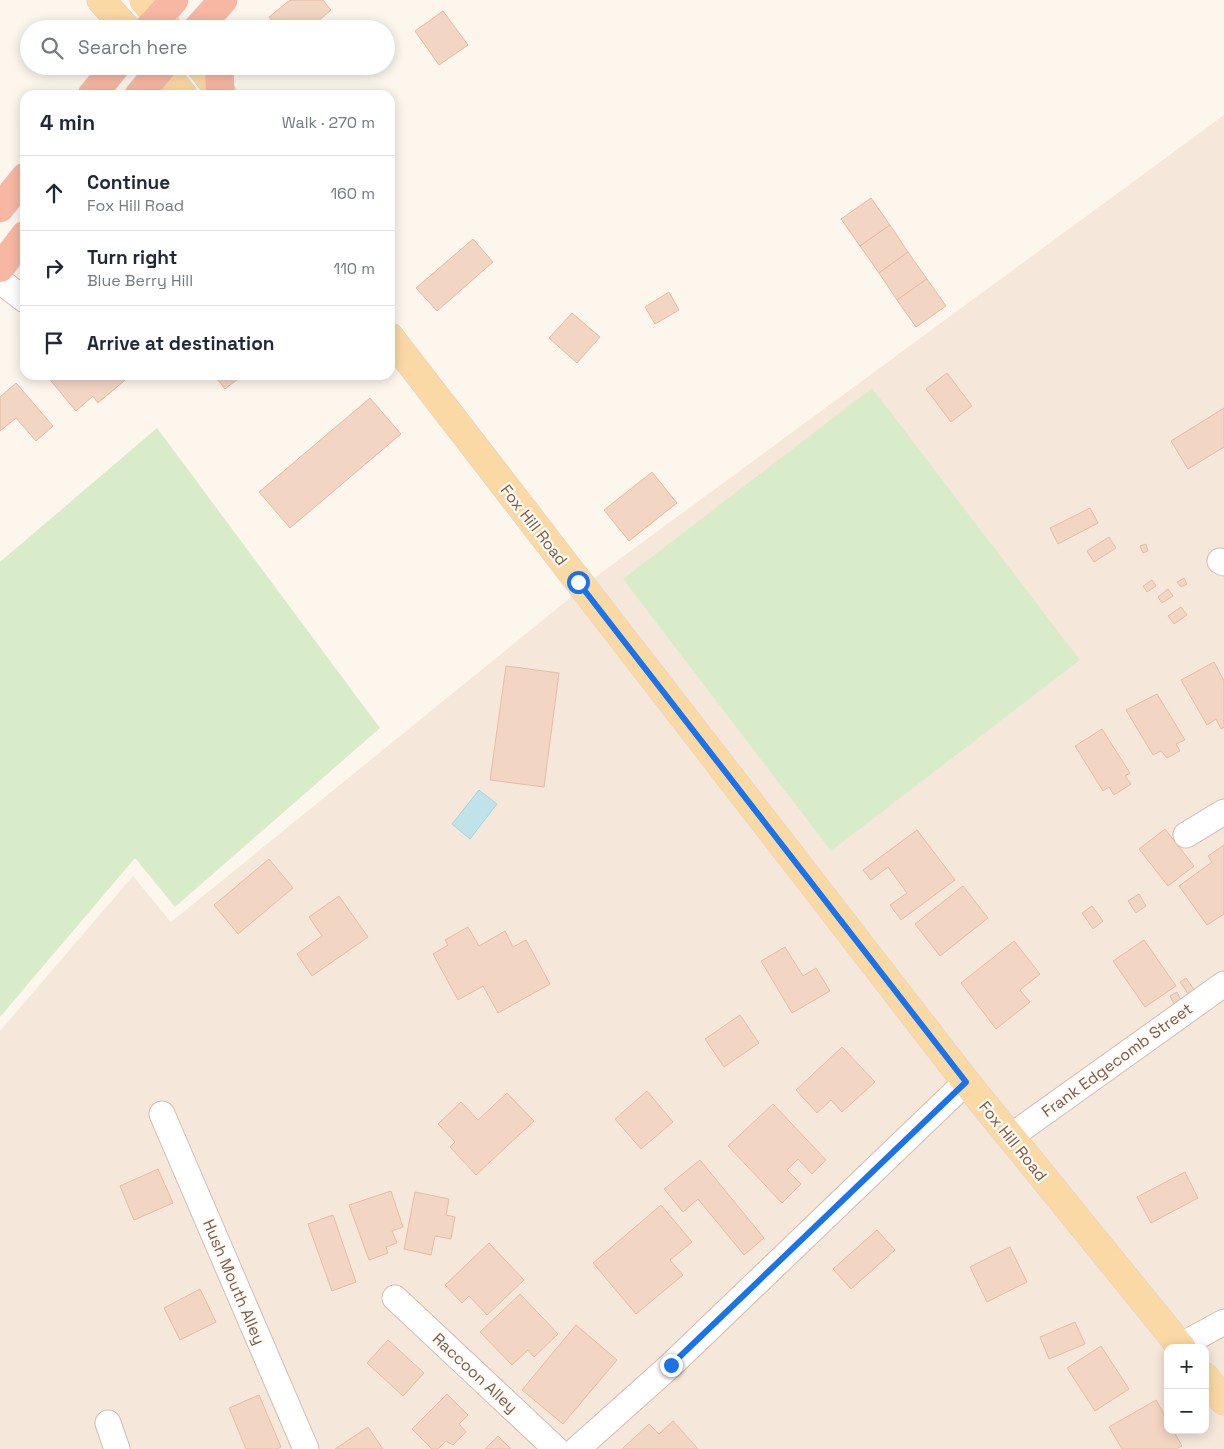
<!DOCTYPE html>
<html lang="en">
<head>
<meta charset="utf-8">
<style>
  :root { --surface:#fff; --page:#f2f2f3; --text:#1f2937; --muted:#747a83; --line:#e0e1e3 }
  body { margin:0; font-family:"Space Grotesk",sans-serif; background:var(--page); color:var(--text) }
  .controls { position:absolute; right:15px; bottom:15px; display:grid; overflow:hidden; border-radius:10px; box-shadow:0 2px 12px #0003 }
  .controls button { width:45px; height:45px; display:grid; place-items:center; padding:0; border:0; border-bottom:1px solid var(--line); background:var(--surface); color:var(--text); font:25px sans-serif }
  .stop { position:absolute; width:15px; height:15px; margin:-11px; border:4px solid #1a73e8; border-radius:50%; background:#fff }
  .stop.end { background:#1a73e8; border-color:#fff; box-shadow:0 1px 5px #0008 }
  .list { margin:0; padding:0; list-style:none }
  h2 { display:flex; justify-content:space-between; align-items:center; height:65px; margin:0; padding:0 20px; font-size:21px }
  h2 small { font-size:16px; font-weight:400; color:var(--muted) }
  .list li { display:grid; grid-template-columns:32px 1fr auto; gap:15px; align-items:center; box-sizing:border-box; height:75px; padding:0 20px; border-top:1px solid var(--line) }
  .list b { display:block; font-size:19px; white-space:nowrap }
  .list p { margin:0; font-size:16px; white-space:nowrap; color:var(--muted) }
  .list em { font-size:16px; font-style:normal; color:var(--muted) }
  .icon { flex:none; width:28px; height:28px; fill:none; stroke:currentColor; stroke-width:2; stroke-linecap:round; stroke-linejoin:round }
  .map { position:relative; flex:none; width:1224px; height:1449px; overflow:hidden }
  .search { position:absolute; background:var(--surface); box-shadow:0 2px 12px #0003; left:20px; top:20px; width:375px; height:55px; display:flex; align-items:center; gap:12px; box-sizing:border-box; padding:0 18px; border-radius:28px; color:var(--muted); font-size:19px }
  .panel { position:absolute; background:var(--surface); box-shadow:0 2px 12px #0003; left:20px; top:90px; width:375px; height:290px; border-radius:15px }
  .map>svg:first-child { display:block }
  .residential { fill:#f5e8da; fill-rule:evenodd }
  .green { fill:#d8ecc9 }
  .water { fill:#bfe3e8; stroke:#a5d3da }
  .building { fill:#f3d5c3; stroke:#e6bba3 }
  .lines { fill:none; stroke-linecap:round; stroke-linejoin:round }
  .minor-casing { stroke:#d1beb0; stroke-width:27 }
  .major-casing { stroke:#dad1cd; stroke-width:29 }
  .highway-casing { stroke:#dad1cd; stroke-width:29 }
  .minor { stroke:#fff; stroke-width:25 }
  .major { stroke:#fbd9a5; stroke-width:28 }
  .highway { stroke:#f7b7a3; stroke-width:28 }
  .route { stroke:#1a73e8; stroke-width:6 }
  .labels { text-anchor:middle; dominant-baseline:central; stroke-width:4.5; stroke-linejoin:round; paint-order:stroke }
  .street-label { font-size:16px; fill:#7a5c4d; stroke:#fffaf3 }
</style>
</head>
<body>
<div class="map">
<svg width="1224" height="1449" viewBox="0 0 1224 1449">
  <rect width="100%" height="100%" fill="#fdf6ec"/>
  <!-- residential -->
  <path class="residential" d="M1224,115V1449H0V1031L133,876L171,922L602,572ZM1168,1348H1205V1430H1168Z"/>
  <!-- green -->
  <g class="green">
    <path d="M872,388L1080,660L831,851L623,579Z"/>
    <path d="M157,428L380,728L175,907L135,858L0,1017V562Z"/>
  </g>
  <!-- water -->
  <path class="water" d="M479,790L497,804L470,839L452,824Z"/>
  <!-- building -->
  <g class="building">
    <path d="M290,0H323L331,10L309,29H278L269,17Z"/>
    <path d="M443,11L468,45L439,65L415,31Z"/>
    <path d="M871,198L890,225L860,246L841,219Z"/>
    <path d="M890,225L908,252L879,273L860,246Z"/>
    <path d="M473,239L493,262L437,311L416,288Z"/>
    <path d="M908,252L927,279L897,300L879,273Z"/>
    <path d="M927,279L946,306L916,327L897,300Z"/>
    <path d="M669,292L679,310L655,324L645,307Z"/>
    <path d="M572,313L600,337L577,363L549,338Z"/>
    <path d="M947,373L972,406L951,422L926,389Z"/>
    <path d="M46,375H131L98,403L93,396L76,411Z"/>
    <path d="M214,375H243L225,389Z"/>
    <path d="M16,383L53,426L36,441L16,418L0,431V397Z"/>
    <path d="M370,398L401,434L290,528L259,492Z"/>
    <path d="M1224,408V447L1188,469L1171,441Z"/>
    <path d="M652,472L677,503L629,541L604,510Z"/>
    <path d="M1090,508L1098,523L1058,544L1050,528Z"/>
    <path d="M1109,537L1116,548L1094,562L1087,551Z"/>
    <path d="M1146,544L1148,551L1143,553L1140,546Z"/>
    <path d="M1184,578L1187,584L1181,587L1177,582Z"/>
    <path d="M1152,580L1156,586L1147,592L1143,586Z"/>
    <path d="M1168,589L1173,596L1162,603L1158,597Z"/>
    <path d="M1181,607L1187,615L1174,624L1168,616Z"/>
    <path d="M1214,662L1224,681V727L1221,729L1216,719L1207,725L1181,680Z"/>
    <path d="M506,666L559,673L544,787L490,780Z"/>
    <path d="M1157,694L1185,740L1176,744L1180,751L1167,758L1161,751L1153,755L1126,710Z"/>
    <path d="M1102,729L1130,773L1125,776L1131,784L1114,795L1109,787L1103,791L1075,746Z"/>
    <path d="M1165,829L1194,866L1168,886L1139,849Z"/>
    <path d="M917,830L955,880L901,920L890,905L907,893L888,867L871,880L863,870Z"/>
    <path d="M1224,845V914L1207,925L1179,886L1212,862L1208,856Z"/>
    <path d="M269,859L293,888L238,934L214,905Z"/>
    <path d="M963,886L988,918L940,956L915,924Z"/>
    <path d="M1139,894L1146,906L1136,913L1128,901Z"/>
    <path d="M339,896L368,937L312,976L297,954L322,936L309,917Z"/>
    <path d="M1092,906L1103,921L1093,929L1082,913Z"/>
    <path d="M468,927L479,946L505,931L513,947L526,940L550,984L498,1013L483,986L458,1000L433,954L448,945L445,940Z"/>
    <path d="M1144,940L1176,986L1145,1007L1113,961Z"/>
    <path d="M1014,941L1040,974L1020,990L1030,1002L996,1029L961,983Z"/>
    <path d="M785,947L803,976L816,968L830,991L792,1013L761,961Z"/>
    <path d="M1186,978L1195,991L1189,995L1180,982Z"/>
    <path d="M1177,992L1181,1000L1174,1004L1170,996Z"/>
    <path d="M740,1015L759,1043L724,1067L705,1039Z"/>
    <path d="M842,1047L875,1082L842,1112L831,1100L817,1113L796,1090Z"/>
    <path d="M647,1091L673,1122L641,1149L615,1119Z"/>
    <path d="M507,1093L534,1121L476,1175L450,1147L455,1142L438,1124L461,1102L478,1120Z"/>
    <path d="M773,1104L826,1160L812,1174L798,1159L787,1170L801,1184L782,1203L728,1146Z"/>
    <path d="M700,1160L764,1238L744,1255L698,1199L683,1212L664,1189Z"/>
    <path d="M158,1169L173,1203L134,1220L120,1186Z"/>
    <path d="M1185,1172L1198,1198L1151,1223L1137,1197Z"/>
    <path d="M391,1191L403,1227L392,1231L397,1243L386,1247L388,1253L369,1260L349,1205Z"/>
    <path d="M415,1192L449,1199L446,1215L455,1217L451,1239L435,1236L431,1255L404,1249Z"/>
    <path d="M661,1205L692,1242L670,1260L683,1275L636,1314L593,1263Z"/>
    <path d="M333,1215L356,1282L332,1291L308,1224Z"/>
    <path d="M877,1230L895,1250L851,1289L833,1269Z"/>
    <path d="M489,1243L524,1280L487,1315L469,1296L462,1303L445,1285Z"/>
    <path d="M1010,1247L1027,1282L987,1302L970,1267Z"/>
    <path d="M200,1289L216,1322L180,1340L164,1308Z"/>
    <path d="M520,1294L558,1334L534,1357L528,1350L512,1365L480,1332Z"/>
    <path d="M1075,1322L1085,1344L1049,1359L1040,1337Z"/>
    <path d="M576,1325L617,1360L563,1424L522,1390Z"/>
    <path d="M388,1340L424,1373L403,1396L367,1363Z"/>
    <path d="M1101,1346L1129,1389L1095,1411L1067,1368Z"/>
    <path d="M447,1394L468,1415L459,1424L466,1432L453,1445L446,1441L438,1449H432L412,1429Z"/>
    <path d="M259,1395L281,1447L277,1449H246L229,1408Z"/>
    <path d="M1156,1400L1168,1421V1430H1173L1182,1446L1176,1449H1122L1109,1427Z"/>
    <path d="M673,1421L698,1449H622L649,1424L659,1434Z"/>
    <path d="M368,1427L383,1449H335Z"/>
    <path d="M498,1436L511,1449H485Z"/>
  </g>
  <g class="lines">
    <!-- minor casing -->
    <g class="minor-casing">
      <g id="minor">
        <path d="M0,281L25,300"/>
        <path d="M1220,561L1224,563"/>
        <path d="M1186,835L1224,812"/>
        <path d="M162,1114L306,1449"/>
        <path d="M1010,1137L1224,984"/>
        <path d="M395,1298L556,1449"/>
        <path d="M1180,1346L1224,1322"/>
        <path d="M108,1423L117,1449"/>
        <path d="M577,1449L671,1365L966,1082"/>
      </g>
    </g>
    <!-- major casing -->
    <g class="major-casing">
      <g id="major">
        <path d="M101,0L127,29"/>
        <path d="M144,0L169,29"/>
        <path d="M159,66L183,95"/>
        <path d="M200,66L223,95"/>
        <path d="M390,337L579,582L966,1082L1182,1348"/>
        <path d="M1205,1377L1224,1401"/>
      </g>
    </g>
    <!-- highway casing -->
    <g class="highway-casing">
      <g id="highway">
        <path d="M148,29L174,0"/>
        <path d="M197,29L223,0"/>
        <path d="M219,66L220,92"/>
        <path d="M92,95L116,66"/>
        <path d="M139,95L163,66"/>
        <path d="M0,208L25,177"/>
        <path d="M0,268L25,235"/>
      </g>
    </g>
    <!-- minor -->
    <use href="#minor" class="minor"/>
    <!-- major -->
    <use href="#major" class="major"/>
    <!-- highway -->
    <use href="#highway" class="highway"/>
  </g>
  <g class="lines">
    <!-- route -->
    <path class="route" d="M578,582L966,1082L671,1365"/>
  </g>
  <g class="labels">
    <!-- street labels -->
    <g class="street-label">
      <text transform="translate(534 525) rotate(52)">Fox Hill Road</text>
      <text transform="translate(1117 1060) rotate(-36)">Frank Edgecomb Street</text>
      <text transform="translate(1013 1141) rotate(51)">Fox Hill Road</text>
      <text transform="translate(234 1282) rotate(67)">Hush Mouth Alley</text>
      <text transform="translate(475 1373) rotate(43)">Raccoon Alley</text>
    </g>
  </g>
</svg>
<div class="controls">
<button>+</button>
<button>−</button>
</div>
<div class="stop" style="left:578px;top:582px"></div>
<div class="stop end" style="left:671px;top:1365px"></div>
<div class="search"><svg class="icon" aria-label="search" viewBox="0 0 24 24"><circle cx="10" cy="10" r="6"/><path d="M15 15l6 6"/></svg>Search here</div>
<section class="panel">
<h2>4 min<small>Walk · 270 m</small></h2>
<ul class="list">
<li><svg class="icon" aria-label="ahead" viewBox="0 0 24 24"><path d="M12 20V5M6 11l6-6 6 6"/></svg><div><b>Continue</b><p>Fox Hill Road</p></div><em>160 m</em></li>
<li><svg class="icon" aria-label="right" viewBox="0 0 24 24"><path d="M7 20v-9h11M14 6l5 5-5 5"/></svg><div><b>Turn right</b><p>Blue Berry Hill</p></div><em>110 m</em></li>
<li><svg class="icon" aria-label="arrive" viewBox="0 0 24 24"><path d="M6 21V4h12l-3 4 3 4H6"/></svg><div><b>Arrive at destination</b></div></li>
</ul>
</section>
</div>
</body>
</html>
